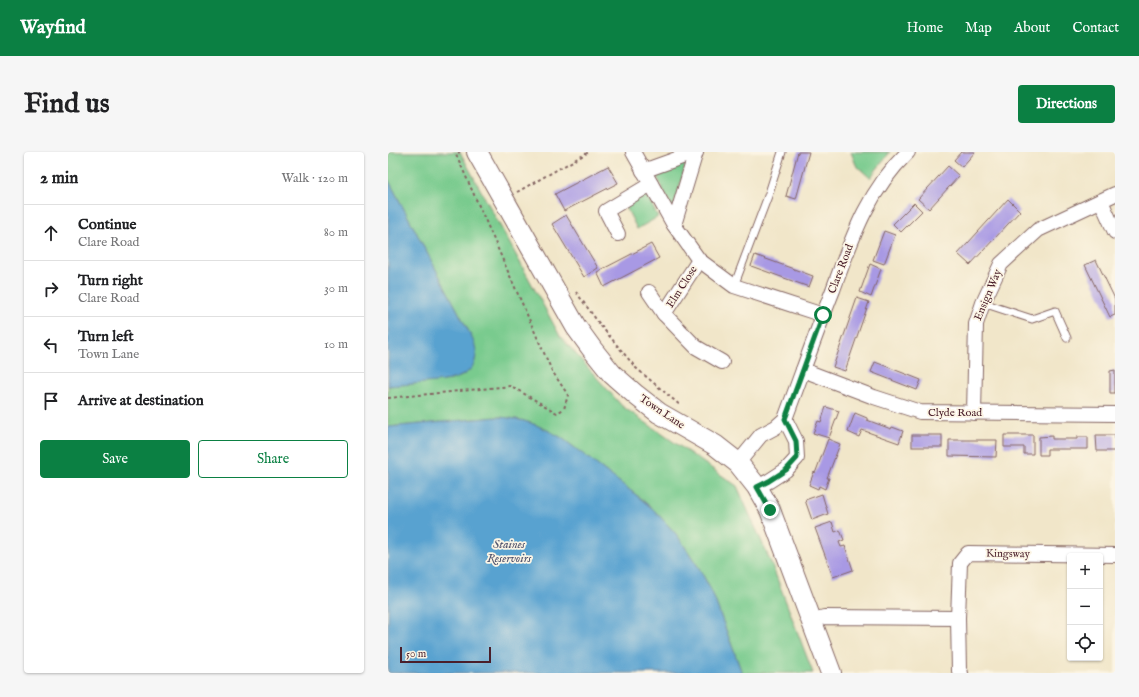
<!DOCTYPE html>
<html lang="en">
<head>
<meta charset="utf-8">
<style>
  :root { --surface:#fff; --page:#f6f6f6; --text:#202124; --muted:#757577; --line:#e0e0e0; --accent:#0b8043 }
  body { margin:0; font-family:"IM FELL English",serif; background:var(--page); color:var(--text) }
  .controls { position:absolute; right:12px; bottom:12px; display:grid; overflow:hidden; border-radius:4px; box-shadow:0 1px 3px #0004 }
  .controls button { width:36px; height:36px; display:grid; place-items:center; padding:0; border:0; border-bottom:1px solid var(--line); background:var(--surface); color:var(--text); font:20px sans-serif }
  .scale { position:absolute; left:12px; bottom:10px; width:91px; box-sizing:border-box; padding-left:4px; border:2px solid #4a1f2b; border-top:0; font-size:11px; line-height:14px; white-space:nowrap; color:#4a1f2b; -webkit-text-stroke:3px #fcf5e5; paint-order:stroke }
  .stop { position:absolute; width:12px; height:12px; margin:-9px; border:3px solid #0b8043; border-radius:50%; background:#fff }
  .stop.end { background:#0b8043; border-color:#fff; box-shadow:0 1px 4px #0008 }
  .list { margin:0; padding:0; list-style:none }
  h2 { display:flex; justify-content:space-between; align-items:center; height:52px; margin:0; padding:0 16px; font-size:17px }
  h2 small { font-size:13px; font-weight:400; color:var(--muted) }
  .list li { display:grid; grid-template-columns:26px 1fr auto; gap:12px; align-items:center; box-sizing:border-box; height:56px; padding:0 16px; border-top:1px solid var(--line) }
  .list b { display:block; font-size:15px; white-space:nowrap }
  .list p { margin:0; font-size:13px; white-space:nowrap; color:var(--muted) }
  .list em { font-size:13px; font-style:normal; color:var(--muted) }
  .actions { display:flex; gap:8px; padding:12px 16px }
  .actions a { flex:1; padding:9px 0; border:1px solid var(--accent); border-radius:4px; text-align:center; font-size:14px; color:var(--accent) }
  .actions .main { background:var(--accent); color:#fff }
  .icon { flex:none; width:22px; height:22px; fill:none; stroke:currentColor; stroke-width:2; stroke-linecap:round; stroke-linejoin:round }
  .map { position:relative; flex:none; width:727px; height:521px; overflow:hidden; border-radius:4px }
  header { display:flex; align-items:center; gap:24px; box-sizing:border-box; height:56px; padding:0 20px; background:var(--accent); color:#fff }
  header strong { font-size:19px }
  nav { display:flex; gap:22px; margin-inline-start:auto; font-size:14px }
  .intro { display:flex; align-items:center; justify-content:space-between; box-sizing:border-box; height:96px; padding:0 24px }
  h1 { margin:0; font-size:28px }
  .button { padding:10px 18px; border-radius:4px; background:var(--accent); color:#fff; font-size:14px; font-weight:700 }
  main { display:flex; gap:24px; padding:0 24px }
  aside { flex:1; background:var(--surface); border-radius:4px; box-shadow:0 1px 3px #0004 }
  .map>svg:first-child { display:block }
  .green { fill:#79cb8e; stroke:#62755c }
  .water { fill:#58a2d0; stroke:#51607e }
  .building { fill:#a899e4 }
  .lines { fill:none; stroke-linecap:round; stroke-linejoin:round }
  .lane-casing { stroke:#846562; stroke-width:9 }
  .street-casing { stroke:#846562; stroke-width:16 }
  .secondary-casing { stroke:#846562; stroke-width:22 }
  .path { stroke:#846562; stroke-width:2; stroke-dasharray:3 3; stroke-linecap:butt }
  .lane { stroke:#fff; stroke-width:7 }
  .street { stroke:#fff; stroke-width:14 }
  .secondary { stroke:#fff; stroke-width:20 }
  .route { stroke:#0b8043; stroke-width:5 }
  .labels { text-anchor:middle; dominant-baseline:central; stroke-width:3.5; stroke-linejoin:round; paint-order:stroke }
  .street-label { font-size:11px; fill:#4a1f2b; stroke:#fcf5e5 }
  .water-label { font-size:12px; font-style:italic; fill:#50536d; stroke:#fcf5e5 }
</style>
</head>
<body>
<header>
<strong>Wayfind</strong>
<nav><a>Home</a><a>Map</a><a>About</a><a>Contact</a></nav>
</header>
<div class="intro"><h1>Find us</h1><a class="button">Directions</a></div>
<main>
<aside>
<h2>2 min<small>Walk · 120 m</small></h2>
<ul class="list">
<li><svg class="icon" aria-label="ahead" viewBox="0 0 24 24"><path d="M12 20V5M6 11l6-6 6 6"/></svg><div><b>Continue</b><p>Clare Road</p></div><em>80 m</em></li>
<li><svg class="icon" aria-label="right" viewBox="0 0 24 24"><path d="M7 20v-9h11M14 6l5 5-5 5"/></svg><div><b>Turn right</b><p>Clare Road</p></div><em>30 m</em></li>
<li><svg class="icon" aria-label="left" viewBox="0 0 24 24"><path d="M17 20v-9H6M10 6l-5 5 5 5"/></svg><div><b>Turn left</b><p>Town Lane</p></div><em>10 m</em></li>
<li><svg class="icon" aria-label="arrive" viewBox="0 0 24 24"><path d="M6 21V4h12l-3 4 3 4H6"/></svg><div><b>Arrive at destination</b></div></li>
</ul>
<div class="actions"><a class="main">Save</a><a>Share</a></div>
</aside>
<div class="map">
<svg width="727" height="521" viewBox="0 0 727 521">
  <rect width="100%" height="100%" fill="#fcf5e5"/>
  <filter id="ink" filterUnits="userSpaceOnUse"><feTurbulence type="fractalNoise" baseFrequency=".025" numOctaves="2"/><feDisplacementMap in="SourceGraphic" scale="8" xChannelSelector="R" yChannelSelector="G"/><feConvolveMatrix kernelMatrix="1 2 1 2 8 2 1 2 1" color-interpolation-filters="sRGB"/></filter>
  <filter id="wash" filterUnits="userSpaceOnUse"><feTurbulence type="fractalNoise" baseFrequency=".012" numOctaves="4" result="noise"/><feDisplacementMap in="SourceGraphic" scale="16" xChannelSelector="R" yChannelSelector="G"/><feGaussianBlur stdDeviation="0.9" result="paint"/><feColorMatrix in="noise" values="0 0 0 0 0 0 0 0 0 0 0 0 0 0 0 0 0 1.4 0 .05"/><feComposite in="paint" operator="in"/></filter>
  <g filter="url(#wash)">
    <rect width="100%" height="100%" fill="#f1e6c9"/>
    <!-- green -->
    <g class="green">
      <path d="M0,0H72L172,184L234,254L349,334L384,413L425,521H354L324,440L311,416L289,383L265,357L247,342L174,286C151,273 135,266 109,265L0,275V234L63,228L74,224L82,217L87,209L80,178L0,27Z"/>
      <path d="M463,0H502L482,26L468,13Z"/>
      <path d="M298,11L285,58L267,21Z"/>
      <path d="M258,42L270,65L249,77L237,53Z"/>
    </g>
    <!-- water -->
    <g class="water">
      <path d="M0,27L80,178C83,184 87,191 88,198C90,228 58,229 37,231C25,232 12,233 0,234Z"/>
      <path d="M109,265C135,266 151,273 174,286L247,342L265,357L289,383L311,416L324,440L354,521H0V275Z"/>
    </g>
    <g id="blocks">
      <!-- building -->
      <g class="building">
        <path d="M410,0H421L408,47L398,44Z"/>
        <path d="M573,0H587L574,15L566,8Z"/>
        <path d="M220,14L230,31L176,59L167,42Z"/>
        <path d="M560,14L571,24L541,57L530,47Z"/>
        <path d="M620,47L632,59L582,113L570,102Z"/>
        <path d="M526,51L534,59L513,80L505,72Z"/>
        <path d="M178,63L210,116L196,125L164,72Z"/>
        <path d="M496,79L507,83L496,112L485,108Z"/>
        <path d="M263,92L271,106L216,135L209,120Z"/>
        <path d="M367,103L425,124L421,135L363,114Z"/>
        <path d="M708,108L727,147V163L722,165L697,113Z"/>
        <path d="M482,112L493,117L483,145L472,140Z"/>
        <path d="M469,146L481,150L457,219L445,215Z"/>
        <path d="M487,210L533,228L529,238L483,220Z"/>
        <path d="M727,218V241H722V219Z"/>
        <path d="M438,255L451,259L441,286L425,281L430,269L433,270Z"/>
        <path d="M467,261L479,266V268L503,277L504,275L515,279L511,291L474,278L471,285L460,280Z"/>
        <rect x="524" y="283" width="30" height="12"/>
        <path d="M616,283H645V302H636V295H616Z"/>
        <path d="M708,283H727V299H709Z"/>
        <path d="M664,284V287H689V285H700V297H659V303H651V285Z"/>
        <path d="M440,287L452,292L439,326H441L437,337L431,334L430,337L421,333L426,320L427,321L428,319Z"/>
        <path d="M561,288H609L608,305L561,304Z"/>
        <path d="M434,342L440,362L424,368L417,348Z"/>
        <path d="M444,370L447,380L452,378L456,388L451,390L453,395L457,394L465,418L445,425L427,376Z"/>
      </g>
    </g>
  </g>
  <g filter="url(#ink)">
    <use href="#blocks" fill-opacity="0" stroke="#846562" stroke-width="1"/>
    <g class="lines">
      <!-- lane casing -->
      <g class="lane-casing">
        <g id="lane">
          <path d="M346,134L380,44L394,0"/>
          <path d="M595,151L644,167L667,159L679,186"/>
        </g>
      </g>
      <!-- street casing -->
      <g class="street-casing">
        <g id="street">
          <path d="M245,0L286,73L311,108L346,134L435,163"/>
          <path d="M255,19L308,0"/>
          <path d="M713,49L727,80"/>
          <path d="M286,73L308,0"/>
          <path d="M230,82L218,59L263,32"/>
          <path d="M311,108L276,162L308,195L334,210"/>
          <path d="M261,140L276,162"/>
          <path d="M415,218L486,245L532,260L727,262"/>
          <path d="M586,261L588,172L595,151L613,112L650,78L727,42"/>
          <path d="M350,311L373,283L388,275L397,267C413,224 428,181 445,138C464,86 479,40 520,0"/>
          <path d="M369,335L381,329L398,318L409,306L408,289L397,267"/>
          <path d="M424,469L436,465L570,466"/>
          <path d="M573,521L571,519L570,466L572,411L580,401L727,403"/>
        </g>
      </g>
      <!-- secondary casing -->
      <g class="secondary-casing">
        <path id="secondary" d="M89,0L188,175L204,197L224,222L248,243L271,261L327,293L350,311L369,335L382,358L443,521"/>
      </g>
      <!-- path -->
      <g class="path">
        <path d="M129,40L201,0"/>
        <path d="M188,140L213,174L248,216L293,254"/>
        <path d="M0,246L123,234L169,261L176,257L180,243L164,219L68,2L72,0"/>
      </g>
      <!-- lane -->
      <use href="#lane" class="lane"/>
      <!-- street -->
      <use href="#street" class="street"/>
      <!-- secondary -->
      <use href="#secondary" class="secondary"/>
    </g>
  </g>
  <g class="lines" filter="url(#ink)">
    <!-- route -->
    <path class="route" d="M382,358L369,335L381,329L398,318L409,306L408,289L397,267L435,163"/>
  </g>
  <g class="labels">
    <!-- street labels -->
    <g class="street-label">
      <text transform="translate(453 117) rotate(-69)">Clare Road</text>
      <text transform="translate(294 135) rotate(-57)">Elm Close</text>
      <text transform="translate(600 143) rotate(-67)">Ensign Way</text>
      <text transform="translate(274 260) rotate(34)">Town Lane</text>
      <text x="567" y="261">Clyde Road</text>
      <text transform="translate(620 402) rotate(1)">Kingsway</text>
    </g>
    <!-- water labels -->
    <g class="water-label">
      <text x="121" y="392">Staines<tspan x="121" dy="14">Reservoirs</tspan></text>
    </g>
  </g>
</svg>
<div class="controls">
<button>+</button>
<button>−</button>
<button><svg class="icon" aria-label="locate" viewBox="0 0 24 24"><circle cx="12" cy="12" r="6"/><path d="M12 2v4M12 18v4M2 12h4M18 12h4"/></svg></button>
</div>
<div class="scale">50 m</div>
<div class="stop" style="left:435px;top:163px"></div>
<div class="stop end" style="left:382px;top:358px"></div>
</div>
</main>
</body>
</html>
